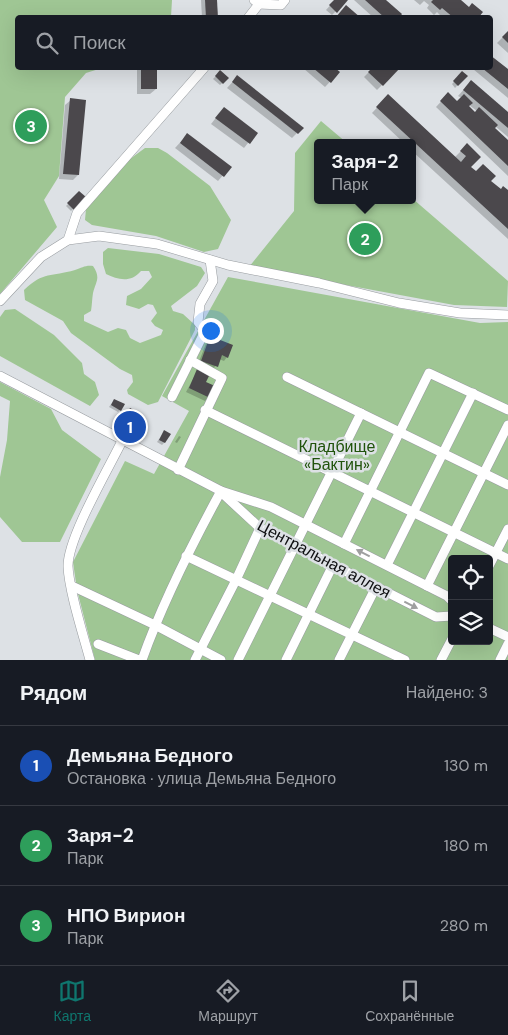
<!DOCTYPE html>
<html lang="ru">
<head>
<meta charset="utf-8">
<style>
  :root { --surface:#171b24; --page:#242831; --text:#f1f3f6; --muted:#9ea1a6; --line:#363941; --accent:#0f766e }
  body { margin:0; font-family:"DM Sans",sans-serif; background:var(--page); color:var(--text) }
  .controls { position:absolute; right:15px; bottom:15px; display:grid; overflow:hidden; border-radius:5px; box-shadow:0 5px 20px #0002 }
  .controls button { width:45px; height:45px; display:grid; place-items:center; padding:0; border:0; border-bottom:1px solid var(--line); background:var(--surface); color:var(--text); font:25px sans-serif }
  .you { position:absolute; left:210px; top:330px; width:18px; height:18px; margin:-12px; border:4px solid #fff; border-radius:50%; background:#1a73e8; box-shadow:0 0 0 8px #1a73e833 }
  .badge { display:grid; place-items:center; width:32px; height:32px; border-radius:50%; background:var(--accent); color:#fff; font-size:16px; font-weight:700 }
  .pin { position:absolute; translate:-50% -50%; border:2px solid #fff; box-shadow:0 1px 5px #0006 }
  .popup { position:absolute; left:314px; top:139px; width:102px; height:65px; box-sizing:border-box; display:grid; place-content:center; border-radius:5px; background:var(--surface); filter:drop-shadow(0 1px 4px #0005); font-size:16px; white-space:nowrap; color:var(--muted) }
  .popup b { font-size:19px; color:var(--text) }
  .popup::after { content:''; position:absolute; left:50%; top:100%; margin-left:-10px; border:10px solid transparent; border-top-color:var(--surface) }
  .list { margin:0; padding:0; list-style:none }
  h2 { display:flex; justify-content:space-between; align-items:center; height:65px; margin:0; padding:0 20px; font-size:21px }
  h2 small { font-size:16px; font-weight:400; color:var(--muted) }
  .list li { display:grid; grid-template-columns:32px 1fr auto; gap:15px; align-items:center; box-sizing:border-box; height:80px; padding:0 20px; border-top:1px solid var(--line) }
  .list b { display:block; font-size:19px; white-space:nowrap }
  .list p { margin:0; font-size:16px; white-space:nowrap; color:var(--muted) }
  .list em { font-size:16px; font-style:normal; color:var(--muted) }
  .icon { flex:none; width:28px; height:28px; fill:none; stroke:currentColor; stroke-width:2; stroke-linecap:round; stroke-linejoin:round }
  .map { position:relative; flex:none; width:508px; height:660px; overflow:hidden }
  .search { position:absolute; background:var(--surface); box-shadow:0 5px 20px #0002; left:15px; right:15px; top:15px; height:55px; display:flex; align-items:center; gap:12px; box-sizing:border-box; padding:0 18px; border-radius:5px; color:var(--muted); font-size:19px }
  .sheet { height:305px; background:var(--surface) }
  nav { display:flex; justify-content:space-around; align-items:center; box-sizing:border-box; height:70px; border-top:1px solid var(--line); background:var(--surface); font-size:14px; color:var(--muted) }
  nav a { display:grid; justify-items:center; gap:2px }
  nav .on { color:var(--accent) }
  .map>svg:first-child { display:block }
  .green { fill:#9fc694; fill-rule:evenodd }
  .shadow { fill:#0003; fill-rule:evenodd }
  .building { fill:#4b484c }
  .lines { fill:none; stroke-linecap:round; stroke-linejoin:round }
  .minor-casing { stroke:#989ca0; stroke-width:10 }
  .minor { stroke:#fff; stroke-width:9 }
  .oneway { fill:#9f9fa0 }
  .labels { text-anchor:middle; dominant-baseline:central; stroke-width:5; stroke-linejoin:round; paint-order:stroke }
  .park-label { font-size:16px; fill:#20530b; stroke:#dde1e5 }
  .street-label { font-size:16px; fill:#0e0f11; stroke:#dde1e5 }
</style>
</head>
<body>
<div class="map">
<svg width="508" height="660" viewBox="0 0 508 660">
  <rect width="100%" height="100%" fill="#dde1e5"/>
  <!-- green -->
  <g class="green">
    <path d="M0,0H172L171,17L18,18V68H102L86,73L65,97L59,176L44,200L57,227L0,294Z"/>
    <path d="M321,121L347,143H318V200L413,199L508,281L507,307L454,305L249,267L294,211L295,153Z"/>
    <path d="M145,148H158L167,153L210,186L231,220L218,249L204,252L156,236L92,225L85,220L86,209L130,159Z"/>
    <path d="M108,248L159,254L201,267L205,273L197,286L171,306L173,311L183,314L195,325V330L158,402L148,405L128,394L127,390L133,382L132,375L120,369L71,333L63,321L25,300L24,290C44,271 51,277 75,270C82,268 85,265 93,266C101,278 96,281 93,293C92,299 92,305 91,311L84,315V321L108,332L118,328L126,330L130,338L140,343L161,335L163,330L155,326L151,321L157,313L153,305L148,304L139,309L126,305L127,296L141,289L152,277L149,271H141C131,283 118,280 106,274L103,264V252Z"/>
    <path d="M228,277L480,323L508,322V660H95L77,590L73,562L125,461L154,474L189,411L162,396ZM452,559H489V641H452Z"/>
    <path d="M15,309L54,335L82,363L84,374L95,382L99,395L90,406L0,356V317L5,310Z"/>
    <path d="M0,382L51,409L62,430L101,459L60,542H22L0,517V477L7,440L10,401L0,396Z"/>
  </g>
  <!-- shadow -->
  <g class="shadow">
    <path d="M201,0H216L217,18H202Z"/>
    <path d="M335,0H347L332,15L326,10Z"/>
    <path d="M354,0H384L398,18H374Z"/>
    <path d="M414,0H459L476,18H443L437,12L434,15L427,8L429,5L424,1L420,5Z"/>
    <path d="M508,32V53L497,43Z"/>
    <path d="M137,68H156V89L150,94H137Z"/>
    <path d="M303,68H333L339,72L325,87Z"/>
    <path d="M373,68H399L377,90L364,77Z"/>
    <path d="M474,68L508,71V98L473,69Z"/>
    <path d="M221,71L228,78L220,85L213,79Z"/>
    <path d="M462,73L466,76L455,88L452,84Z"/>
    <path d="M237,77L297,133L292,138L227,88Z"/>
    <path d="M466,87L508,113V137L495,126L493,128L508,142V176L436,107L448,94L457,103L462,98L458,96ZM469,105L477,111L475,113L467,106Z"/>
    <path d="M388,96L454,158L467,145L469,167L500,191L508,192V239L412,151V143H404L372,113Z"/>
    <path d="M71,100L78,175L73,180L59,179L65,105Z"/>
    <path d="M219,114L256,133L244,148L211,124Z"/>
    <path d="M187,135L230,167L218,181L175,148Z"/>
    <path d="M79,193L84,198L71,211L66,206Z"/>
    <path d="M210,338L227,357L224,361L219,359L213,370L198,364L207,341Z"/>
    <path d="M198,370L209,397L205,401L186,392Z"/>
    <path d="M114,400L120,410L118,412L109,407Z"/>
    <path d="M130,410L137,417L135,420L126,415Z"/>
    <path d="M164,432V443L162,445L157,442Z"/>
    <path d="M179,436L181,437L177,443L175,442Z"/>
  </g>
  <!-- building -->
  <g class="building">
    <path d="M205,0H217L218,18H206Z"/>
    <path d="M334,0H348L337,13L329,5Z"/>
    <path d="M365,0H386L402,14L399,18H385Z"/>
    <path d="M433,0H461L469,7L472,3L483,12L478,18H454L442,8L440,10L431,2Z"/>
    <path d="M346,5L361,18L336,17Z"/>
    <path d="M508,31V43L502,37Z"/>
    <path d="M490,55L508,69V89L482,68H490Z"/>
    <rect x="141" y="68" width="16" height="21"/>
    <path d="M313,68H335L340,72L331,83Z"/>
    <path d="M372,68H400L383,86L368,72Z"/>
    <path d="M220,70L229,78L223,84L215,76Z"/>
    <path d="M462,71L468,76L458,86L453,81Z"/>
    <path d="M237,75L304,128L298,134L232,82Z"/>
    <path d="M471,80L508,112V128L463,90Z"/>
    <path d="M448,92L457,101L464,94L473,103L469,106L475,112L479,107L498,125L495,128L508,140V166L440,101Z"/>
    <path d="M388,94L461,162L466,156L460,151L467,143L481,157L471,167L476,171L483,164L496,176L491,181L501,189L503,186L508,190V229L376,107Z"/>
    <path d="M70,98L86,100L79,175L63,174Z"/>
    <path d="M224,107L258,133L250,144L215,118Z"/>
    <path d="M187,133L232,167L224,177L180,143Z"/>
    <path d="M79,191L86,197L74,210L67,203Z"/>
    <path d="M210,336L233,345L228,358L222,355L218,367L201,361Z"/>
    <path d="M197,369L210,374L206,382L215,386L210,398L189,388Z"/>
    <path d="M114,399L125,404L121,411L111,405Z"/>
    <path d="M130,408L141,414L138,418L128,412Z"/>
    <path d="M164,430L171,434L165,443L159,440Z"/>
  </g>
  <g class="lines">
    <!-- minor casing -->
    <g class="minor-casing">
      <g id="minor">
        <path d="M254,0L259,4L281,5L285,0"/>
        <path d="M248,18L259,4"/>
        <path d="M68,240L77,213L204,68"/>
        <path d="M0,301L41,257L68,240L99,236L157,244L228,265L319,283L399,303L460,313L508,315"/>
        <path d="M0,376L221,491L271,507L447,596L452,601"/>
        <path d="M287,377L508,485"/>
        <path d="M172,397L205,331L198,322L200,304L213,281L210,260"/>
        <path d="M205,410L508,559"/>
        <path d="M178,470L222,378L190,360"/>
        <path d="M222,493L260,528L436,617L452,616"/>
        <path d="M344,544L429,373L508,410"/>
        <path d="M186,556L405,660"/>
        <path d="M387,565L473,393"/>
        <path d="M489,566L508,529"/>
        <path d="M72,586L155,625L221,660"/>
        <path d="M427,586L508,425"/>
        <path d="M489,628L508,637"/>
        <path d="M98,644L139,660"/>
        <path d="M90,660C83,634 69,591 68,566C68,537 109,468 123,439"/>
        <path d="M142,660C163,601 191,546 221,491"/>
        <path d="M195,660L236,580L260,528"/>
        <path d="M238,660L361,413"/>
        <path d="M286,660L333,565"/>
        <path d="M339,660L376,587"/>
        <path d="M441,660L452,639"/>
        <path d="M500,660L508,644"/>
      </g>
    </g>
    <!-- minor -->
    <use href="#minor" class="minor"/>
  </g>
  <!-- one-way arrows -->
  <defs><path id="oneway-solid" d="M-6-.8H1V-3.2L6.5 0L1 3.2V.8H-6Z" transform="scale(1.25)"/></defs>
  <g class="oneway">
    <use href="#oneway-solid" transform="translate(363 553) rotate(-153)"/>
    <use href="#oneway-solid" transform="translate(411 605) rotate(27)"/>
  </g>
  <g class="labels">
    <!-- park labels -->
    <g class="park-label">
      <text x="337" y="446">Кладбище<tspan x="337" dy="18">«Бактин»</tspan></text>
    </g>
    <!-- street labels -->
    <g class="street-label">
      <text transform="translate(324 559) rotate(28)">Центральная аллея</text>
    </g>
  </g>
</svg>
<div class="controls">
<button><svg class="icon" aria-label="locate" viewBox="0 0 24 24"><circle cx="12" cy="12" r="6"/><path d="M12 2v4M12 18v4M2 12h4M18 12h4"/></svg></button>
<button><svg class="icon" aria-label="layers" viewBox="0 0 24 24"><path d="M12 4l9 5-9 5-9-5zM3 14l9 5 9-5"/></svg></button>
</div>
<div class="you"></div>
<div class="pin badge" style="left:130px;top:427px;background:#1a4fb4">1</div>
<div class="pin badge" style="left:365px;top:239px;background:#2e9e5b">2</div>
<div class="popup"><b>Заря-2</b>Парк</div>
<div class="pin badge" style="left:31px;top:126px;background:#2e9e5b">3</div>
<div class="search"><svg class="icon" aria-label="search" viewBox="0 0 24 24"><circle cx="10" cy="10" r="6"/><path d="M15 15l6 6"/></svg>Поиск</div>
</div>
<section class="sheet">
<h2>Рядом<small>Найдено: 3</small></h2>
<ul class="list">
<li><span class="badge" style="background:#1a4fb4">1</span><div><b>Демьяна Бедного</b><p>Остановка · улица Демьяна Бедного</p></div><em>130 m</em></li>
<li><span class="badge" style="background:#2e9e5b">2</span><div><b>Заря-2</b><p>Парк</p></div><em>180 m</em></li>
<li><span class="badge" style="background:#2e9e5b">3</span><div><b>НПО Вирион</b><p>Парк</p></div><em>280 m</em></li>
</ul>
</section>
<nav>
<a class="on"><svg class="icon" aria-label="map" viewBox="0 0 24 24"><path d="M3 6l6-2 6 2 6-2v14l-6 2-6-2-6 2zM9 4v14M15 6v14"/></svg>Карта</a>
<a><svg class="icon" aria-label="directions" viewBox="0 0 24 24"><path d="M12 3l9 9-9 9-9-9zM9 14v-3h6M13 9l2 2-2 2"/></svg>Маршрут</a>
<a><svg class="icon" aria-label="saved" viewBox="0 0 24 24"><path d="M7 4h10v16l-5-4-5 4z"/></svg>Сохранённые</a>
</nav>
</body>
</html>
